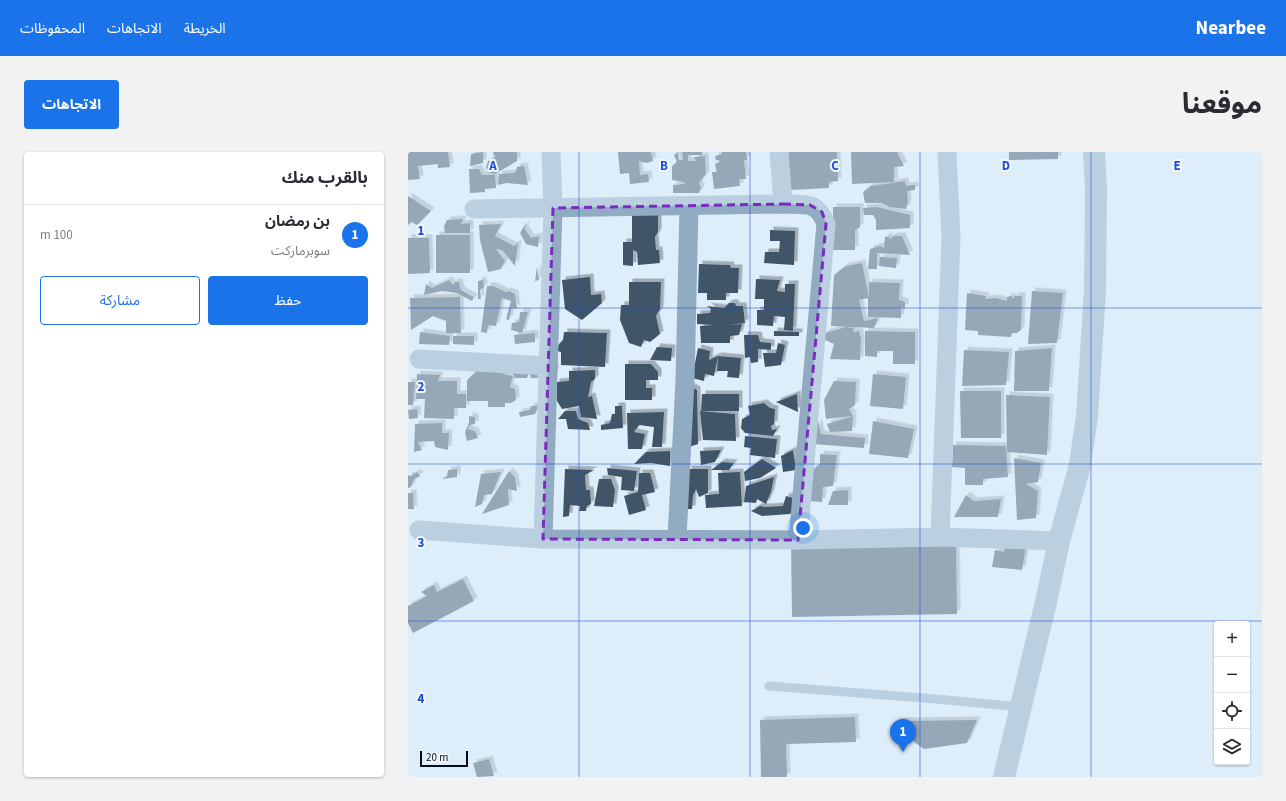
<!DOCTYPE html>
<html lang="ar">
<head>
<meta charset="utf-8">
<style>
  :root { --surface:#fff; --page:#f2f2f3; --text:#2b2b33; --muted:#7c7c81; --line:#e1e1e2; --accent:#1a73e8 }
  body { margin:0; font-family:"Source Sans 3","Noto Sans Arabic",sans-serif; background:var(--page); color:var(--text); direction:rtl }
  .controls { position:absolute; right:12px; bottom:12px; display:grid; overflow:hidden; border-radius:4px; box-shadow:0 1px 3px #0004 }
  .controls button { width:36px; height:36px; display:grid; place-items:center; padding:0; border:0; border-bottom:1px solid var(--line); background:var(--surface); color:var(--text); font:20px sans-serif }
  .scale { position:absolute; left:12px; bottom:10px; width:48px; box-sizing:border-box; padding-left:4px; border:2px solid #060e15; border-top:0; font-size:11px; line-height:14px; white-space:nowrap; color:#060e15; -webkit-text-stroke:3px #f3f8fd; paint-order:stroke }
  .you { position:absolute; left:395px; top:376px; width:14px; height:14px; margin:-10px; border:3px solid #fff; border-radius:50%; background:#1a73e8; box-shadow:0 0 0 6px #1a73e833 }
  .badge { display:grid; place-items:center; width:26px; height:26px; border-radius:50%; background:var(--accent); color:#fff; font-size:13px; font-weight:700 }
  .pin { position:absolute; translate:-50% -33px; filter:drop-shadow(0 1px 2px #0008) }
  .pin::after { content:''; position:absolute; top:21px; width:14px; height:12px; background:inherit; clip-path:polygon(0 0,100% 0,50% 100%) }
  .list { margin:0; padding:0; list-style:none }
  h2 { display:flex; justify-content:space-between; align-items:center; height:52px; margin:0; padding:0 16px; font-size:17px }
  h2 small { font-size:13px; font-weight:400; color:var(--muted) }
  .list li { display:grid; grid-template-columns:26px 1fr auto; gap:12px; align-items:center; box-sizing:border-box; height:60px; padding:0 16px; border-top:1px solid var(--line) }
  .list b { display:block; font-size:15px; white-space:nowrap }
  .list p { margin:0; font-size:13px; white-space:nowrap; color:var(--muted) }
  .list em { font-size:13px; font-style:normal; color:var(--muted) }
  .actions { display:flex; gap:8px; padding:12px 16px }
  .actions a { flex:1; padding:9px 0; border:1px solid var(--accent); border-radius:4px; text-align:center; font-size:14px; color:var(--accent) }
  .actions .main { background:var(--accent); color:#fff }
  .icon { flex:none; width:22px; height:22px; fill:none; stroke:currentColor; stroke-width:2; stroke-linecap:round; stroke-linejoin:round }
  .map { position:relative; flex:none; width:854px; height:625px; overflow:hidden; direction:ltr; border-radius:4px }
  header { display:flex; align-items:center; gap:24px; box-sizing:border-box; height:56px; padding:0 20px; background:var(--accent); color:#fff }
  header strong { font-size:19px }
  nav { display:flex; gap:22px; margin-inline-start:auto; font-size:14px }
  .intro { display:flex; align-items:center; justify-content:space-between; box-sizing:border-box; height:96px; padding:0 24px }
  h1 { margin:0; font-size:28px }
  .button { padding:10px 18px; border-radius:4px; background:var(--accent); color:#fff; font-size:14px; font-weight:700 }
  main { display:flex; gap:24px; padding:0 24px }
  aside { flex:1; background:var(--surface); border-radius:4px; box-shadow:0 1px 3px #0004 }
  .map>svg:first-child { display:block }
  .building { fill:#3f5568; filter:url(#shadow) }
  .lines { fill:none; stroke-linecap:round; stroke-linejoin:round }
  .service { stroke:#90abc2; stroke-width:9 }
  .minor { stroke:#90abc2; stroke-width:19 }
  .tertiary { stroke:#90abc2; stroke-width:22 }
  .marked { fill:none; stroke:#7b2cbf; stroke-width:3; stroke-dasharray:8 5; stroke-linejoin:round }
  .grid { fill:none; stroke:#1d4ed8; stroke-width:1; stroke-opacity:0.55 }
  .grid-label { font-size:13px; text-anchor:middle; font-weight:bold; fill:#1d4ed8; stroke:#f3f8fd; stroke-width:4; stroke-linejoin:round; paint-order:stroke }
</style>
</head>
<body>
<header>
<strong>Nearbee</strong>
<nav><a>الخريطة</a><a>الاتجاهات</a><a>المحفوظات</a></nav>
</header>
<div class="intro"><h1>موقعنا</h1><a class="button">الاتجاهات</a></div>
<main>
<div class="map">
<svg width="854" height="625" viewBox="0 0 854 625">
  <defs>
    <filter id="shadow"><feDropShadow dx="3.5" dy="-3.5" stdDeviation="0" flood-color="#0004"/></filter>
  </defs>
  <rect width="100%" height="100%" fill="#ddedfa"/>
  <!-- building -->
  <g class="building">
    <path d="M0,0H40L42,15L30,16V12L10,14L12,27L0,28Z"/>
    <path d="M75,0V11L62,14L63,2Z"/>
    <path d="M85,0H109V9L87,22L80,20L78,16L80,9L87,6Z"/>
    <path d="M210,0H243L245,9L239,11L231,9L232,23L240,22L241,30L222,32L221,21L212,22Z"/>
    <path d="M270,0L271,8H275L274,0H294V3H280V9H288L286,5L297,4L298,22L291,31L293,36L291,41H265V33L277,32L276,30L264,28V14L269,10L266,3Z"/>
    <path d="M314,0H338L339,8H336L338,27H331L332,34L306,37L304,20H309L307,12L313,9L308,8L307,4L314,2Z"/>
    <path d="M380,0H429L430,29L421,30V36L382,38Z"/>
    <path d="M443,0H489L496,14L486,15V30L444,32Z"/>
    <path d="M601,0H650V7L601,8Z"/>
    <path d="M116,14L120,33L98,31L90,33L91,22L107,21L109,15Z"/>
    <path d="M61,17H71L74,23H87L88,36L77,37V40L62,41Z"/>
    <path d="M497,29L498,34L507,33V38L499,39L500,50L498,57L482,55L473,51H457L455,40L463,34Z"/>
    <path d="M0,44L23,59L9,73L4,70L0,73Z"/>
    <path d="M425,55H452V75L447,78V98H425Z"/>
    <path d="M469,55L502,63V76L468,78V68L465,63H456L455,56Z"/>
    <path d="M250,62V80L247,85L248,98H251L252,111L230,113L229,100L225,98V114L215,113V90H224V63Z"/>
    <path d="M55,67L53,72L62,71V81H37L36,74L39,68Z"/>
    <path d="M118,71L117,77L123,86L131,84L130,95L118,92L112,81Z"/>
    <path d="M93,72L87,84L106,94L110,91L107,114L94,98L88,97L97,109L93,117L80,120L72,88L71,73Z"/>
    <path d="M362,78L387,79L386,113L356,111L357,100H371L372,89H362Z"/>
    <rect x="28" y="83" width="34" height="38"/>
    <path d="M481,84V87L486,84H494L502,103L469,101V117H460L462,97L472,94L476,96L477,85Z"/>
    <path d="M0,86H21L22,121L0,122Z"/>
    <path d="M472,105L489,106L488,116L471,114Z"/>
    <path d="M454,111L461,145V130L492,131L491,148L497,150V156L493,155V166L460,165V146L451,148L456,169L470,166L466,176L423,174L426,123L438,114Z"/>
    <path d="M291,112L322,113L323,116H331L330,141H318V148H299V141H290Z"/>
    <path d="M129,115L131,128L127,129Z"/>
    <path d="M182,125L183,143L193,142L194,151L174,168L157,157L154,128Z"/>
    <path d="M348,127L372,128L369,139L377,140V132H387L385,179L376,178L377,165L366,164L365,174L349,173V158H356V147H347Z"/>
    <path d="M41,128L45,133L47,130H51L53,138L66,145L64,149L49,141L34,139L16,143L18,132L24,136Z"/>
    <path d="M75,128L76,135L72,138L73,147H70V129Z"/>
    <path d="M221,130H253L252,157L248,164L252,182L242,190L236,188L233,195L221,191L212,168L213,153H221Z"/>
    <path d="M79,134H85L98,140L101,139L107,142L109,157L104,155L101,168L98,167L103,149L94,146L88,174L80,173L79,181L73,180Z"/>
    <path d="M624,139L655,141L649,191L620,192Z"/>
    <path d="M559,141L578,144L577,147L588,146L599,149V145L604,144V146H607L606,144H614L613,178L609,181H604L603,185L570,183V179L557,178Z"/>
    <path d="M52,145L53,181H38V169L25,164L3,178L2,146Z"/>
    <path d="M321,151H327L328,154H335L337,171L320,173L334,172L331,183L322,184V191H293L292,174L306,173L289,172V162L302,161L303,157L299,154L316,156Z"/>
    <path d="M112,160H120L114,181L103,178L104,171L111,170Z"/>
    <path d="M438,175L445,176L446,180L451,179L453,186L452,208L422,207L426,192L415,187L417,181Z"/>
    <path d="M366,179L391,180V184H366Z"/>
    <path d="M457,179L507,180V212H485V199H469V205L457,204Z"/>
    <path d="M12,180L42,184L41,193L11,192Z"/>
    <path d="M156,180L199,181L197,215L153,213V200L149,199L151,192L155,188Z"/>
    <path d="M127,181V190L107,192L106,183Z"/>
    <path d="M336,183H350L352,190L363,191V198L350,197V210L343,211L342,205L337,206Z"/>
    <path d="M45,184H66V193L45,192Z"/>
    <path d="M370,191L377,193L373,213L357,215L355,201H368Z"/>
    <path d="M249,195L264,196L263,209L242,208Z"/>
    <path d="M290,196L302,199L301,208L310,204L306,224L297,222L296,229L284,226Z"/>
    <path d="M644,196L641,239H606L607,199Z"/>
    <path d="M556,198L601,200L598,233L554,234Z"/>
    <path d="M310,204L333,206L331,226L319,225L320,219H309Z"/>
    <path d="M217,212H243L250,220V228H238V236H244V248H217Z"/>
    <path d="M70,218L94,219L95,222L105,224L102,235L107,237L108,248L103,251H97V255H80V249H59V228Z"/>
    <path d="M187,218V227L183,230L180,245L184,244L189,267L173,265L171,254L154,257L149,249L148,230L161,229V219Z"/>
    <path d="M104,220H129L130,226H123L121,220L119,226H107Z"/>
    <path d="M9,222L32,223L30,229H49V242H58V256H46V267L16,266L17,247H8Z"/>
    <path d="M465,222L498,225L495,257L462,254Z"/>
    <path d="M426,229L448,230L447,253L441,257L445,264L444,279L422,280L419,272L445,264L418,267L416,248Z"/>
    <path d="M0,230H7L5,253H0Z"/>
    <path d="M280,233L289,238L290,292L278,296Z"/>
    <path d="M552,239H593V286H553Z"/>
    <path d="M294,242H331V259H293Z"/>
    <path d="M389,242L390,260L368,250Z"/>
    <path d="M598,243L642,245L639,303L599,300Z"/>
    <path d="M356,251L362,256L367,257L366,272L363,274L364,278L369,277L365,284L337,281L333,276L334,267L342,263L340,254Z"/>
    <path d="M123,254H130L127,262L112,265L111,260L122,258Z"/>
    <path d="M207,254H214L215,276L193,278V273L202,271L204,262H207Z"/>
    <path d="M9,257L10,266L1,267L0,258Z"/>
    <path d="M157,259H168L170,267L180,271L182,278L160,277L158,267H150Z"/>
    <path d="M292,259L327,262L328,289L295,288Z"/>
    <path d="M256,260L254,295H244L246,275L231,273L226,280L237,282L234,297H220L219,261Z"/>
    <path d="M61,264L67,265V272L62,273L60,277L67,279L70,286L59,289L57,280L61,271Z"/>
    <path d="M410,268L413,282L457,286L456,296L405,292Z"/>
    <path d="M465,269L506,277L500,306L461,302Z"/>
    <path d="M34,271V281H41L40,298L27,295L26,289L10,290L14,298L6,300L7,272Z"/>
    <path d="M337,284L369,287L367,306L342,303L343,296L336,295Z"/>
    <path d="M545,293L598,294L600,325L575,327V333H557V316L544,315Z"/>
    <path d="M313,298L307,310L293,313L292,299Z"/>
    <path d="M385,298L388,318L375,320L373,304Z"/>
    <path d="M262,299V314L243,311L226,312L238,300Z"/>
    <path d="M412,302L429,303L425,334L415,335L414,350L400,349L402,320L412,312Z"/>
    <path d="M606,306L633,311L630,330L618,332L630,339L628,366L609,368Z"/>
    <path d="M354,307L368,316L352,326L337,329L336,320Z"/>
    <path d="M314,310L326,311L321,318H303Z"/>
    <path d="M199,316L229,319L226,339L213,338L214,325L200,323Z"/>
    <path d="M49,317V325L34,327L39,324L40,318Z"/>
    <path d="M157,317L186,318L177,323L178,338H182L183,352L179,354L178,359H171L172,354L162,353L161,364L155,365Z"/>
    <path d="M280,317H300V341L291,345L288,337L285,344L284,357H280Z"/>
    <path d="M101,319L107,325L109,339L100,337L101,353L74,362Z"/>
    <path d="M9,320L12,324L6,327L3,335L0,336V323L3,324Z"/>
    <path d="M93,320L84,342L76,343L74,352L67,355L73,322Z"/>
    <path d="M332,320L334,354L298,356L297,343L311,342L310,321Z"/>
    <path d="M231,321H242L247,340L234,343L238,358L221,363L216,344L230,340Z"/>
    <path d="M366,325L363,340L358,352L349,347L348,351L336,350L338,334Z"/>
    <path d="M191,327H203L207,338L205,355L186,354Z"/>
    <path d="M440,338V353H420L425,339Z"/>
    <path d="M0,341H5L6,357H0Z"/>
    <path d="M558,343L566,349L593,347L590,365H546Z"/>
    <path d="M378,344L385,346L386,357L382,362L354,364L343,359L352,354L357,355L375,354Z"/>
    <path d="M548,385L549,462L384,465L383,388Z"/>
    <path d="M597,388L618,394L614,418L584,415L587,398L596,400Z"/>
    <path d="M55,427L66,449L5,481L0,471V454L19,444L13,440L26,433L29,440Z"/>
    <path d="M447,565L448,590L378,592L379,625H353L352,568Z"/>
    <path d="M569,568L559,591L516,597L489,578V569Z"/>
    <path d="M81,607L86,624L69,625L65,611Z"/>
  </g>
  <g class="lines">
    <!-- service -->
    <path class="service" d="M361,534L528,547L612,555"/>
    <!-- minor -->
    <g class="minor">
      <path d="M371,0L375,52"/>
      <path d="M66,57L375,52C397,53 409,48 418,72L390,388"/>
      <path d="M11,207L141,214"/>
      <path d="M11,378L135,387L390,388L532,385L651,389"/>
      <path d="M532,385L543,85L539,0"/>
      <path d="M269,386L277,229L281,54"/>
      <path d="M135,387L145,56L143,0"/>
    </g>
    <!-- tertiary -->
    <path class="tertiary" d="M596,625L638,450L651,389L672,313L679,264L687,138L688,37L686,0"/>
  </g>
  <!-- marked area -->
  <path d="M0 0H854V625H0ZM375,52L402,53L414,60L418,72L390,388L135,387L145,56Z" fill="#ddedfa" fill-opacity=".55" fill-rule="evenodd"/>
  <path class="marked" d="M375,52L402,53L414,60L418,72L390,388L135,387L145,56Z"/>
  <!-- grid -->
  <path class="grid" d="M171,0V625M342,0V625M512,0V625M683,0V625M0,156H854M0,312H854M0,469H854"/>
  <g class="grid-label">
    <text x="85" y="18">A</text>
    <text x="256" y="18">B</text>
    <text x="427" y="18">C</text>
    <text x="598" y="18">D</text>
    <text x="769" y="18">E</text>
    <text x="13" y="83">1</text>
    <text x="13" y="239">2</text>
    <text x="13" y="395">3</text>
    <text x="13" y="551">4</text>
  </g>
</svg>
<div class="controls">
<button>+</button>
<button>−</button>
<button><svg class="icon" aria-label="locate" viewBox="0 0 24 24"><circle cx="12" cy="12" r="6"/><path d="M12 2v4M12 18v4M2 12h4M18 12h4"/></svg></button>
<button><svg class="icon" aria-label="layers" viewBox="0 0 24 24"><path d="M12 4l9 5-9 5-9-5zM3 14l9 5 9-5"/></svg></button>
</div>
<div class="scale">20 m</div>
<div class="you"></div>
<div class="pin badge" style="left:495px;top:600px">1</div>
</div>
<aside>
<h2>بالقرب منك<small></small></h2>
<ul class="list">
<li><span class="badge">1</span><div><b>بن رمضان</b><p>سوبرماركت</p></div><em>100 m</em></li>
</ul>
<div class="actions"><a class="main">حفظ</a><a>مشاركة</a></div>
</aside>
</main>
</body>
</html>
